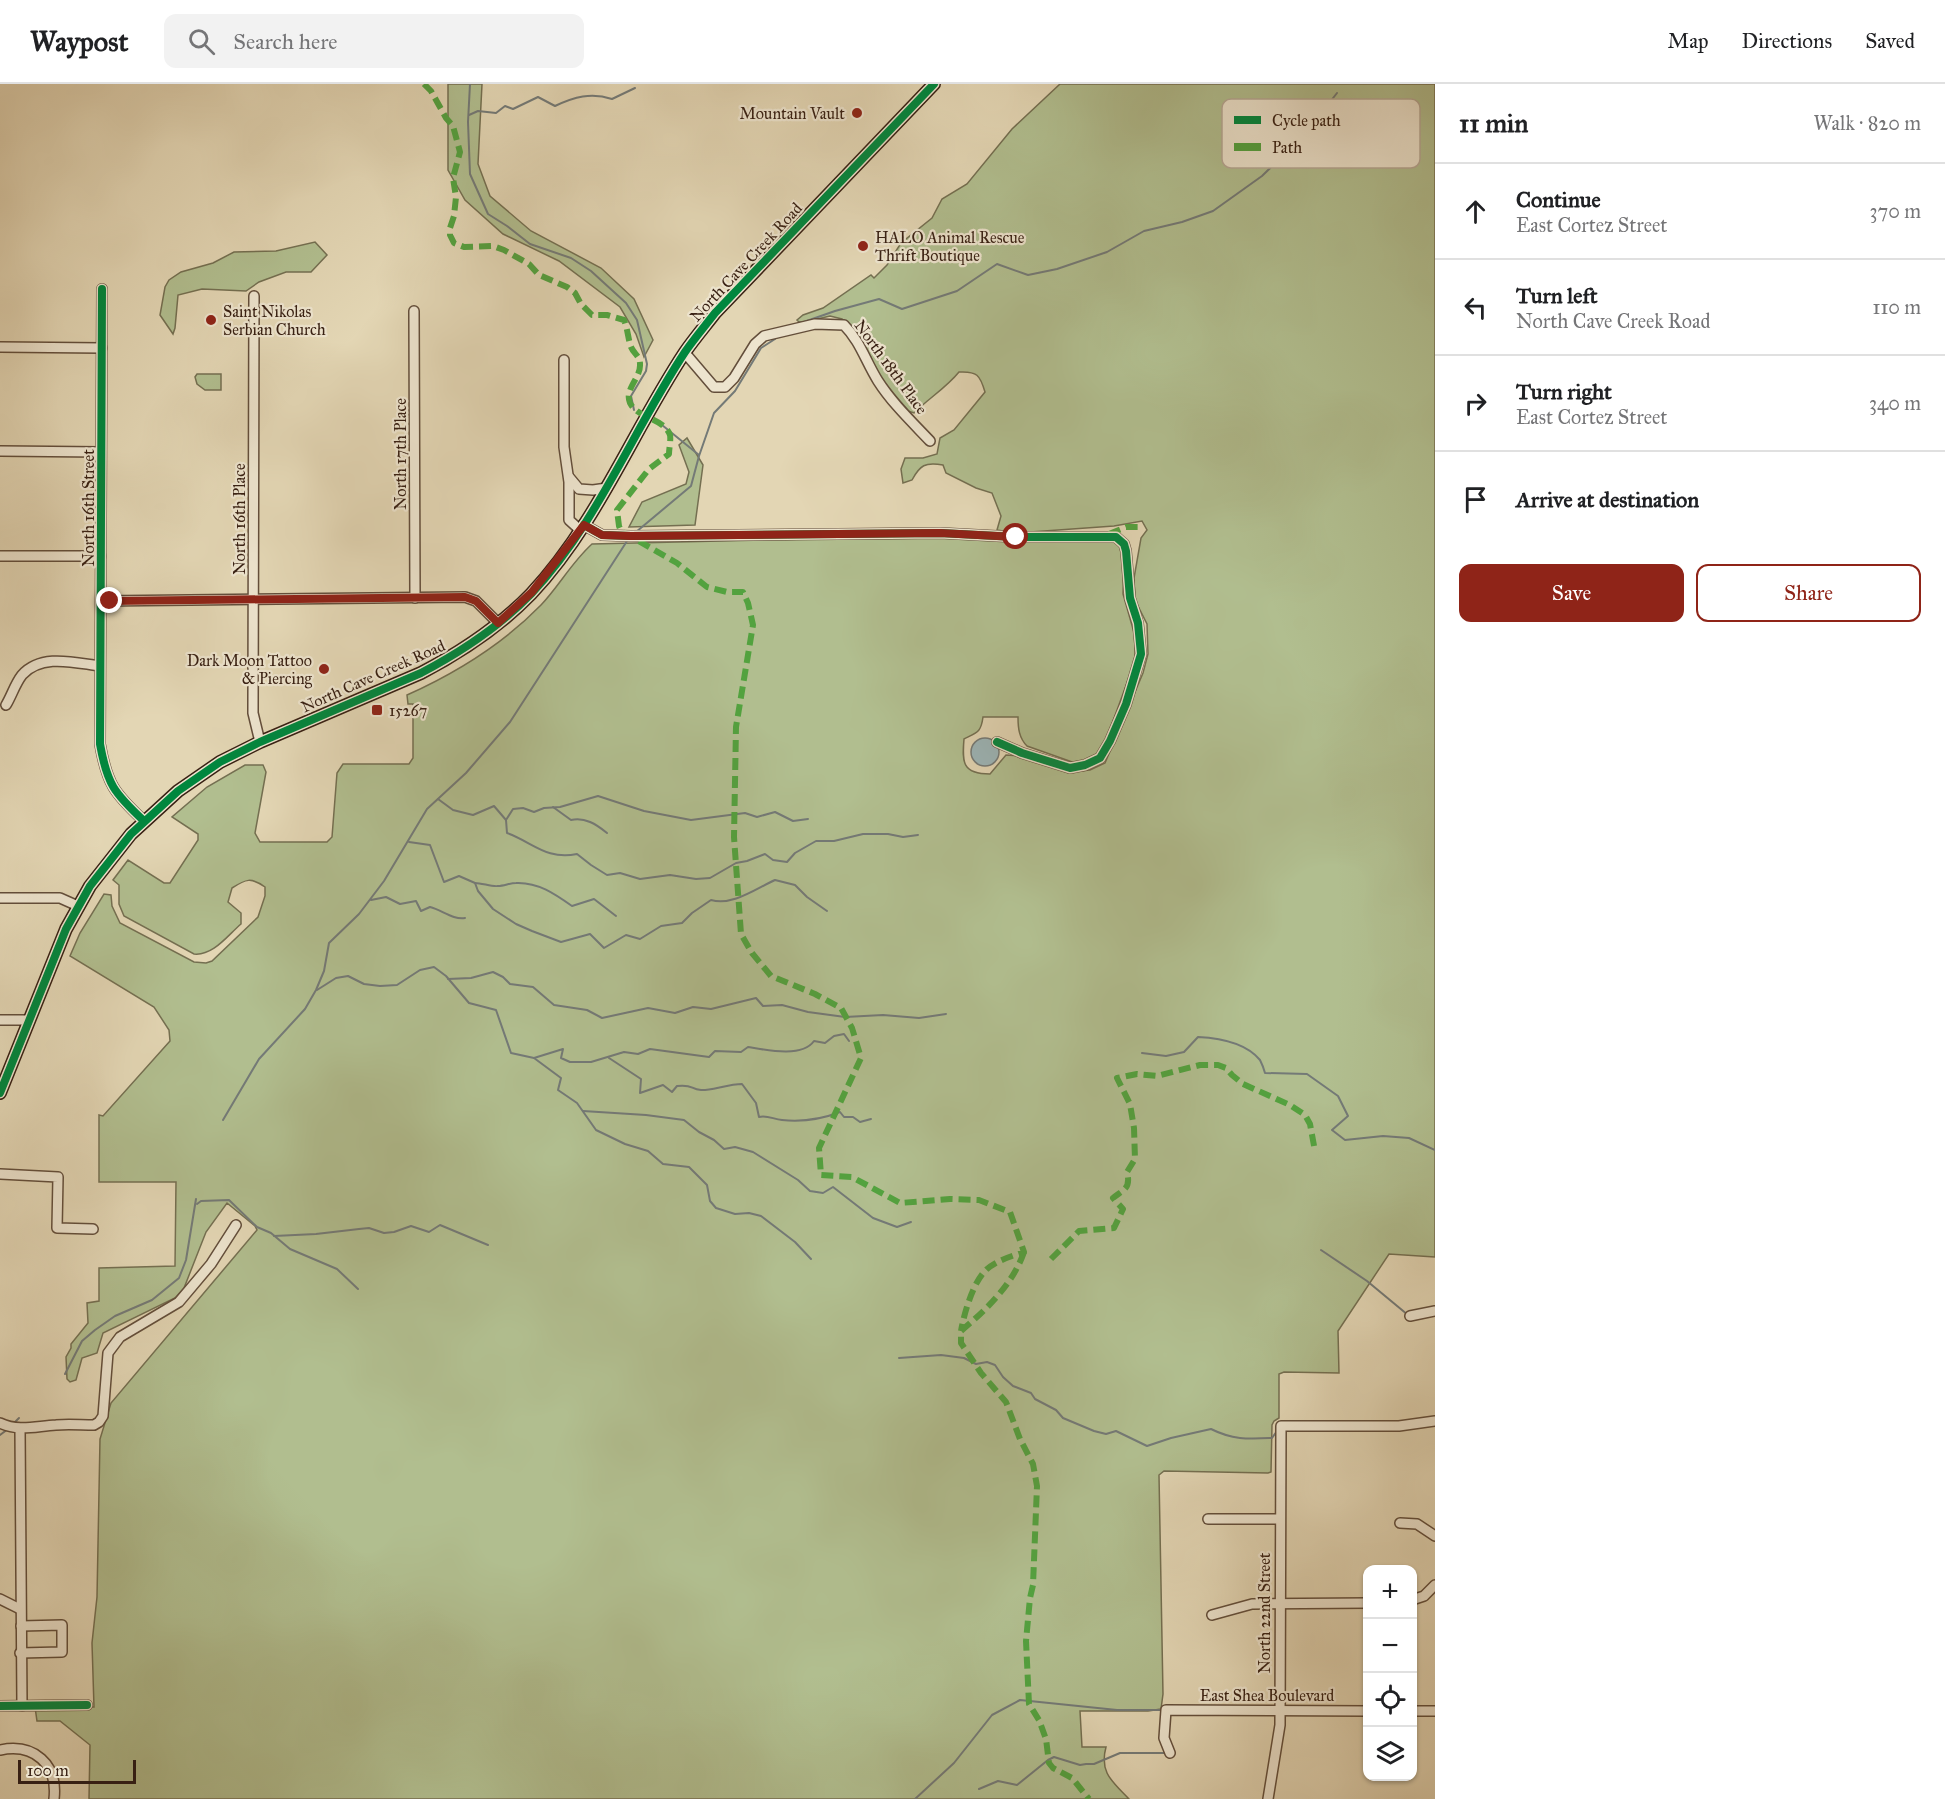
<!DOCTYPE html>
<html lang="en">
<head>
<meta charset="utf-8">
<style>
  :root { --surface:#fff; --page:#f2f2f2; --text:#202124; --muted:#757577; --line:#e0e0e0; --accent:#8f2418 }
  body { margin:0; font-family:"IM FELL Great Primer",serif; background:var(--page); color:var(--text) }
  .controls { position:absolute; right:18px; bottom:18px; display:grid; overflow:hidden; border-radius:12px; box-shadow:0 2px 4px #0004 }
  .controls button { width:54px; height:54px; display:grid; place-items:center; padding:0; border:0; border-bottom:2px solid var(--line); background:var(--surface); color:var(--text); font:30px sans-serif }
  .scale { position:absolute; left:18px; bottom:15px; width:118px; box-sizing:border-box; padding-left:6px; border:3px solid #382013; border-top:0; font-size:16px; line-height:21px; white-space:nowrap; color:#382013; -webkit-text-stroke:4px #ede4ce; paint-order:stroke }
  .stop { position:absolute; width:18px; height:18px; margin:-14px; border:4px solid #8f2418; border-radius:50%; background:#fff }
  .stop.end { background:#8f2418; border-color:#fff; box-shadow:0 2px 6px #0008 }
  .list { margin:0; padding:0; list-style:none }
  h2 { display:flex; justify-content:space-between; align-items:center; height:78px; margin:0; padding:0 24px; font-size:26px }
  h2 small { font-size:20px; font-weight:400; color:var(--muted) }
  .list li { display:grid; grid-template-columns:39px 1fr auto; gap:18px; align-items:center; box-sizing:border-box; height:96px; padding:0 24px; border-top:2px solid var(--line) }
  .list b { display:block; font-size:22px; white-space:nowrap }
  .list p { margin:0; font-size:20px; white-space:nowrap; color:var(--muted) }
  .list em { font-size:20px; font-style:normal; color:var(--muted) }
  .actions { display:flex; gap:12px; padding:18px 24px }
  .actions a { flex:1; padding:14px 0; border:2px solid var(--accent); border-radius:12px; text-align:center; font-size:21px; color:var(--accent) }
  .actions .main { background:var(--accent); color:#fff }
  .icon { flex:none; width:33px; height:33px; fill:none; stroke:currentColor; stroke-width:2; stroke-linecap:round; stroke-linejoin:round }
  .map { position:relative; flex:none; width:1435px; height:1715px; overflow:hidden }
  header { display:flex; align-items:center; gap:36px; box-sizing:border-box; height:84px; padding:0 30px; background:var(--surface); border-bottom:2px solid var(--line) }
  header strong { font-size:28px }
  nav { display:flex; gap:33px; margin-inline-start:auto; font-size:21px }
  .search { width:420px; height:54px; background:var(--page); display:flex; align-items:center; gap:15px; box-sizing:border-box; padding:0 21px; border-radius:12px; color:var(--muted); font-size:22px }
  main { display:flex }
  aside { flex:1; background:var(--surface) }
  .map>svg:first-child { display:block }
  .green { fill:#b1be8f; stroke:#746f51; stroke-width:1.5 }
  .water { fill:#9cb6b9; stroke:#747a77; stroke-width:1.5 }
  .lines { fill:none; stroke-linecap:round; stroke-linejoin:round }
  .stream { stroke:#747a77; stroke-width:2 }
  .minor-casing { stroke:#634e3b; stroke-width:12 }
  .major-casing { stroke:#382013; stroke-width:14 }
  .minor { stroke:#ede4ce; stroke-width:9 }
  .major { stroke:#e3d6b4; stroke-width:10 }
  .quiet { stroke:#53a23f; stroke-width:6; stroke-dasharray:12 6; stroke-linecap:butt }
  .cycleway-casing { stroke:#ede4ce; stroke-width:11 }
  .cycleway { stroke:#00873e; stroke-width:8 }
  .route { stroke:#8f2418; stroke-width:8 }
  .poi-dot { fill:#8f2418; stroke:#ede4ce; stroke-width:2 }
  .labels { text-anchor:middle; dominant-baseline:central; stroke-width:4.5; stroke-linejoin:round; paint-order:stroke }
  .poi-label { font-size:16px; fill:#382013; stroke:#ede4ce; text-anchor:start }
  .street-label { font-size:16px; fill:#382013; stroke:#ede4ce }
  .key { fill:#ede4ce; stroke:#b7a996; stroke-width:1.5 }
  .key-label { font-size:16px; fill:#382013 }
</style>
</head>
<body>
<header>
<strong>Waypost</strong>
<div class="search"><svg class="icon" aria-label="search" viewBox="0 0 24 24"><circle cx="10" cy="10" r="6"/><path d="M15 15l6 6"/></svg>Search here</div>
<nav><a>Map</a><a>Directions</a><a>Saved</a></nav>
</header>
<main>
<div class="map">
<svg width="1435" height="1715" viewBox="0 0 1435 1715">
  <rect width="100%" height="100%" fill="#e3d6b4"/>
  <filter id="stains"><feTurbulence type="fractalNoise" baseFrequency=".00333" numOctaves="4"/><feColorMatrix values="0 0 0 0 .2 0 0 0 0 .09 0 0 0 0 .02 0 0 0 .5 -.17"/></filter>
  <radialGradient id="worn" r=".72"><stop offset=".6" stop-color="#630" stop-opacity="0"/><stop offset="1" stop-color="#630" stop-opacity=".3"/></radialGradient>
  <!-- green -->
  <g class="green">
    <path d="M448,0H482L478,80L490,112L531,147L601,184L634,215L653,256L644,273L636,250L620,223L559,177L503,150L465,116L448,86Z"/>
    <path d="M1060,0H1435V1173L1389,1170L1338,1247L1339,1289L1284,1288L1279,1290V1334L1274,1337L1272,1341L1271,1388L1268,1389L1164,1387L1159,1391L1163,1610L1161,1625L1148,1627H1080L1082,1663H1106C1099,1689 1113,1698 1129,1715H89L90,1661L60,1637H37L35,1623H94L92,1559L97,1513L100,1355L111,1319L257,1146L255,1142L227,1119L206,1148L184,1204L175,1214L103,1249L97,1269L82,1274L76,1296L70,1298L67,1295L66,1273L71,1264V1260L88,1239L87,1219L99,1217V1184L175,1182L176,1098H99V1031L103,1032L170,957L169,946L154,923L70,872L80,849L104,810L111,811L112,822L120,839L194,878L206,879L212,877L258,833L265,812V803C251,793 246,795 232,804L228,818L241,829V840C227,852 213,872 194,870L124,832L119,820V801L113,796L128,776L164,799H170L198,756V750L172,733L207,703L245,681H263L266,688L255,749L260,758H327L332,753L337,689L343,680H409L413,674V620H408L407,611C456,589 503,560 541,521C559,502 572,478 592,460L809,455L959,454L1020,458L1108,456L1118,459L1124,472L1123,510L1135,552V577L1102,667L1089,676L1075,679L1027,662C1019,654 1018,644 1018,633H983C981,648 978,648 964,655C962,678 962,690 990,690L1006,671L1023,672L1071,688L1090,686L1105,679L1143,589L1148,570L1147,540L1135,516L1134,494L1141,454L1147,446L1142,437L1114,442L1016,449L997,446L1001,432L992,409L976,404L946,389L943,381C925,378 920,381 912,396L903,399L901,385L905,374H923L937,370L940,354L954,346L985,308C980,291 977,287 959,288C946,304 929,314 914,329L905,326L878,294L871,273L850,243L842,235L830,232L805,238H799L797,236L803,231L823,224L871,191L874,194L887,181L901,159L932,134L942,115L967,100L1012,45Z"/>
    <path d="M315,158L327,171L311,188H286L259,198L246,207L202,205L178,211L175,244L173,250L160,231L165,203L169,196L181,188L213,179L234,168L276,167Z"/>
    <path d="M197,290H221V306H205L197,300L195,293Z"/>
    <path d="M687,354L703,381L695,441L629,443L642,418L686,400L689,388L679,361Z"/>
  </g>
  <!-- water -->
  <circle class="water" cx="985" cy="668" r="14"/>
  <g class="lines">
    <!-- stream -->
    <g class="stream">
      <path d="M470,0L468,38L470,90L488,130L507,142L530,160L571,174L591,187L626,219L637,236L647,280L646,287L631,312L634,326"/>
      <path d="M469,31L478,27L496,29L505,22L513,25L538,13L555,22C574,13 591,8 612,15L635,4"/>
      <path d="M801,239L835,227L879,215L902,225L957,207L997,180L1028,191L1057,185L1107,168L1144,147L1182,138L1213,127L1262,92L1305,50L1337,9"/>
      <path d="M662,341L699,371"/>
      <path d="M636,448L691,402L699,372L714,329L735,307L761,264L775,255"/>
      <path d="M438,715L453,726L473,731L494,722L506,736L507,749C534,759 546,776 577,770L591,781L607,791L620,789L640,795L670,791L696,795L710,794L736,779L747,777L765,770L773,776L787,778L795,769L816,757H834L863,750H888L903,753L918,751"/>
      <path d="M553,723L571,736C585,733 596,740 607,749"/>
      <path d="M506,736L513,725L523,724L534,728L544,724L560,723L598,712L644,727L691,736L745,729L757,733L775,728L793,737L808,735"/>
      <path d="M409,758L430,761L444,798L459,792L475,799L478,807L493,825L516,840L532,847L561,858L590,850L604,864L626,851L640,855L661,842L682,839L692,829L711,816C733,822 755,805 775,796L795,801L807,813L827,827"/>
      <path d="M475,799C482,799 492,803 498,802C504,802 510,799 516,799C538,798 555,810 572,822L594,815L616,832"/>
      <path d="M371,816L386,813L400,820L416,817L421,827L430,823C442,826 453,836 465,834"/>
      <path d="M448,895L471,894L493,888L503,893L510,900L533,903L554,921L587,926L602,934L648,924L675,929L693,923L711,925L756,914L763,922L782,921L808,928L845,933L883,931L919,934L946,930"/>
      <path d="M317,906L336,894L348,892L364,900L380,902L397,901L420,886L434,883L446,892L469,919L496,926L511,969L534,974L561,994L558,1006L577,1019L596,1046L625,1060L648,1067L663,1080L689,1083L707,1101L710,1117L716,1124L735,1130L749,1129L761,1132L795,1158L811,1175"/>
      <path d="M1142,969L1166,972L1184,968L1198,953C1218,954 1246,959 1260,976C1262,980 1264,985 1265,989L1307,990L1338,1012L1348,1032L1332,1046L1345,1056L1383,1052L1409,1054L1435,1066"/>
      <path d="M534,974L563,965L561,974L570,978H591L624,968L638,970L650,965L709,973L715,967L741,968L748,963C766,966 802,974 814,957L825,959L834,952L844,950L849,957"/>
      <path d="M609,974L641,995L640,1009L663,1001L672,1008L677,1002C693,1000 690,1005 701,1006C709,1007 729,1000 742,1000L756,1019L759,1033C767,1031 773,1035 782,1036C801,1038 822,1035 840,1028L844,1033H853L860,1038L871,1035"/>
      <path d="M583,1027L646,1031L684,1036L699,1048L714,1056L724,1065L735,1063L753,1068L798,1096L810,1107L823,1109L833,1103L873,1134L897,1143L911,1138"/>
      <path d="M223,1036L259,975L305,925L316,906L324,887L329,859L359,830L384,797L427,725L466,689L510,638L629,454"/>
      <path d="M197,1120L201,1117L229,1116L257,1143L271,1149L290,1165L337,1185L358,1205"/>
      <path d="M274,1152L316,1150L359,1145L369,1144L384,1149L394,1148L411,1142L429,1148L440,1141L488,1161"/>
      <path d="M1321,1166L1367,1197L1408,1231"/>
      <path d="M899,1274L941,1271L964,1274L976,1280L987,1278L995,1281L1003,1293L1013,1302L1031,1309L1035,1315L1056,1326L1063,1334L1094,1347L1106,1350L1116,1347L1147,1362L1171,1354L1211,1345C1233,1356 1248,1355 1272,1354L1277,1347"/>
      <path d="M65,1290L82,1257L95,1246L115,1232L152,1216L179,1194L186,1176L196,1115"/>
      <path d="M12,1341L19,1334"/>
      <path d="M0,1351L8,1345"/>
      <path d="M979,1705L998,1697L1017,1701L1048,1676L1054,1673L1080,1681L1086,1680H1094L1120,1669H1168"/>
      <path d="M915,1715L954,1679L992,1631L1020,1616L1117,1626H1164"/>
    </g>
    <!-- minor casing -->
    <g class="minor-casing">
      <g id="minor">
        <path d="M102,205L100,660C107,700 114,709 144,737"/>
        <path d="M254,212L253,629L260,658"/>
        <path d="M414,227L415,514"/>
        <path d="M0,263L102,264"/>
        <path d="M685,269L714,303H725L734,294L755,260L764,252L815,240L844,241C860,257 866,278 878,297C892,319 912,338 930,357"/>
        <path d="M564,276V363L569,398V436L580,446"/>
        <path d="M0,367L101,368"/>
        <path d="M569,393L579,405L593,406L607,404"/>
        <path d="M584,441L602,451L631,452L940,449L1016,453H1116L1124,460L1126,467L1130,514L1138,539L1141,570L1126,620L1110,657L1100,674L1085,681L1070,684L1022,669L997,658"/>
        <path d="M0,472H101"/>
        <path d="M101,517L465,513L476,517L498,539"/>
        <path d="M6,621C12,611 15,600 22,591C42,569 75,579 100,582"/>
        <path d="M0,814H60L78,822"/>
        <path d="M0,936H29"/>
        <path d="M0,1090L58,1093L57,1144L93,1145"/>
        <path d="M1410,1232L1435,1227"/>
        <path d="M0,1339C19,1348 36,1342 56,1341C68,1340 81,1341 94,1341L99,1338L103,1332L108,1269L120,1253L179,1218L211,1180L236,1141"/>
        <path d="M20,1345L22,1622"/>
        <path d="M1208,1435H1280"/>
        <path d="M1400,1439L1417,1440L1435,1452"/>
        <path d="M0,1515L20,1525"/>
        <path d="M1412,1516L1424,1512L1435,1501"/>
        <path d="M1212,1531L1252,1520L1368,1519"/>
        <path d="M20,1569L62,1568V1541L21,1542"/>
        <path d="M0,1622L87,1621"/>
        <path d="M1412,1627H1435"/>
        <path d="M0,1666C34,1659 58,1680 54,1715"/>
        <path d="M1170,1669L1164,1654L1166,1626L1368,1627"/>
        <path d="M1268,1715L1280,1641L1281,1342H1399L1435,1337"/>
      </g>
    </g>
    <!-- major casing -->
    <g class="major-casing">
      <path id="major" d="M0,1009L66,845L90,802L131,750L178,707L220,678L260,658L421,589C461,568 499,543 531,510C597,440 632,348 685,268C694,255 705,242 715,229L934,0"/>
    </g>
    <!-- minor -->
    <use href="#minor" class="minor"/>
    <!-- major -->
    <use href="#major" class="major"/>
    <!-- quiet -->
    <g class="quiet">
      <path d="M424,0L431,7L446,34L453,42L460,68L453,94L456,113L454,132L450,144V151L454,159L464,163L493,162L504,166L529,180L539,191L567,203L575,209L581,220L592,231H607L624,236C628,246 628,255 631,263C634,270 640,272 640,280C641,294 624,305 630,319C638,335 664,334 670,351C671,356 669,365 669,370L649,385L617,426L619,442L621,447L677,479L707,503L727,508H743L748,519L753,541L736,643L734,753L741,850L752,869L771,892L815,910L841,924L852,944L861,974L819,1064L821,1091L852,1093L900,1119L950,1115L979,1116L1010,1128L1024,1168C1012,1172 995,1177 986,1186C973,1198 964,1230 961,1247"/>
      <path d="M1109,450L1126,443H1141"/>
      <path d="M1024,1168C1013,1200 986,1226 961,1247V1259L981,1289L1006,1318L1020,1355L1033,1380L1037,1402L1033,1501L1030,1514L1026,1557L1029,1620L1039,1636L1046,1655L1049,1679L1053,1684L1072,1694L1089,1715"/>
      <path d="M1051,1175L1079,1147L1114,1144L1123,1125L1113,1114C1124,1105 1131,1105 1127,1088L1135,1075L1134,1044L1130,1020L1117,994L1137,990L1157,992L1200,981H1218L1226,984L1232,991L1243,1000L1290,1021L1305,1031L1310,1040L1315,1067"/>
    </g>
    <!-- cycleway casing -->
    <g class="cycleway-casing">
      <g id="cycleway">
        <path d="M102,205L100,660C107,700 114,709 144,737"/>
        <path d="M584,441L602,451L631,452L940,449L1016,453H1116L1124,460L1126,467L1130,514L1138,539L1141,570L1126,620L1110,657L1100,674L1085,681L1070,684L1022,669L997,658"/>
        <path d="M0,1009L66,845L90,802L131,750L178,707L220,678L260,658L421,589C461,568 499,543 531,510C597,440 632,348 685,268C694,255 705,242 715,229L934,0"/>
        <path d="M0,1622L87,1621"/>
      </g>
    </g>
    <!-- cycleway -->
    <use href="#cycleway" class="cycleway"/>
  </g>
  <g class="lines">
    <!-- route -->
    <path class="route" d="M110,517L465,513L476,517L498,539L532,508L584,441L602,451L631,452L940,449L1016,453"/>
  </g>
  <!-- markers -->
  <g class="poi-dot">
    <circle cx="857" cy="29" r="6"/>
    <circle cx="863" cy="162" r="6"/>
    <circle cx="211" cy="236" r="6"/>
    <circle cx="324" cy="585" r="6"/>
    <rect x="371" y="620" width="12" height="12" rx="3"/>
  </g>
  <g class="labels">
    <!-- poi labels -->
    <g class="poi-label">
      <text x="845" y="29" text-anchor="end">Mountain Vault</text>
      <text x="875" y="153">HALO Animal Rescue<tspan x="875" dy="18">Thrift Boutique</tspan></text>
      <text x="223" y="227">Saint Nikolas<tspan x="223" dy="18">Serbian Church</tspan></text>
      <text x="312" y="576" text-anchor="end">Dark Moon Tattoo<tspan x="312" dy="18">&amp; Piercing</tspan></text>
      <text x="389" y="626">15267</text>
    </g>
    <!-- street labels -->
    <g class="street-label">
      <text transform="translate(746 178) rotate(-47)">North Cave Creek Road</text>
      <text transform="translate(891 283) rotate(54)">North 18th Place</text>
      <text transform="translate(400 370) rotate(-90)">North 17th Place</text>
      <text transform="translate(88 424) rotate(-90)">North 16th Street</text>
      <text transform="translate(239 435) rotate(-90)">North 16th Place</text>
      <text transform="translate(373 592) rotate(-24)">North Cave Creek Road</text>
      <text transform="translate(1264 1529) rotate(-90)">North 22nd Street</text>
      <text x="1267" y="1611">East Shea Boulevard</text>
    </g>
  </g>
  <!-- legend -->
  <rect x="1222" y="15" width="198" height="69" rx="9" class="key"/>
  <rect x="1234" y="32" width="27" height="8" fill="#00873e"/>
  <rect x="1234" y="59" width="27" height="8" fill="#53a23f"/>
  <g class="key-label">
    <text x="1272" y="42">Cycle path</text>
    <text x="1272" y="69">Path</text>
  </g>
  <rect width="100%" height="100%" filter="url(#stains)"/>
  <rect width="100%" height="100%" fill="url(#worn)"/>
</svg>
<div class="controls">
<button>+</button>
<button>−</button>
<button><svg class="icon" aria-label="locate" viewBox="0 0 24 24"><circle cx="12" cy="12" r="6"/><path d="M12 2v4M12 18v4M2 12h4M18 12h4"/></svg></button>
<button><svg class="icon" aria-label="layers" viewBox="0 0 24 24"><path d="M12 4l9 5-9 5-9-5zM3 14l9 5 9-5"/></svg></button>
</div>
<div class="scale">100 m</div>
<div class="stop" style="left:1016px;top:453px"></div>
<div class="stop end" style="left:110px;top:517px"></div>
</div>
<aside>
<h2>11 min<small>Walk · 820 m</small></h2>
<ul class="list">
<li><svg class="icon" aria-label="ahead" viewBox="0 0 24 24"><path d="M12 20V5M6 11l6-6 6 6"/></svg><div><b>Continue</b><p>East Cortez Street</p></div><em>370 m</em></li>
<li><svg class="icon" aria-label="left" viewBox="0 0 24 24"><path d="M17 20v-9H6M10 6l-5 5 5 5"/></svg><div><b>Turn left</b><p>North Cave Creek Road</p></div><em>110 m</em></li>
<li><svg class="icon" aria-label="right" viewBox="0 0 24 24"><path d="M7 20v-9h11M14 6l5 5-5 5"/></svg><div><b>Turn right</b><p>East Cortez Street</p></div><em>340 m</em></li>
<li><svg class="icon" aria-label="arrive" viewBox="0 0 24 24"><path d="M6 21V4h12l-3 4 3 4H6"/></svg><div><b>Arrive at destination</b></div></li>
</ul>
<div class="actions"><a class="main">Save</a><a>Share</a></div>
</aside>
</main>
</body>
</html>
